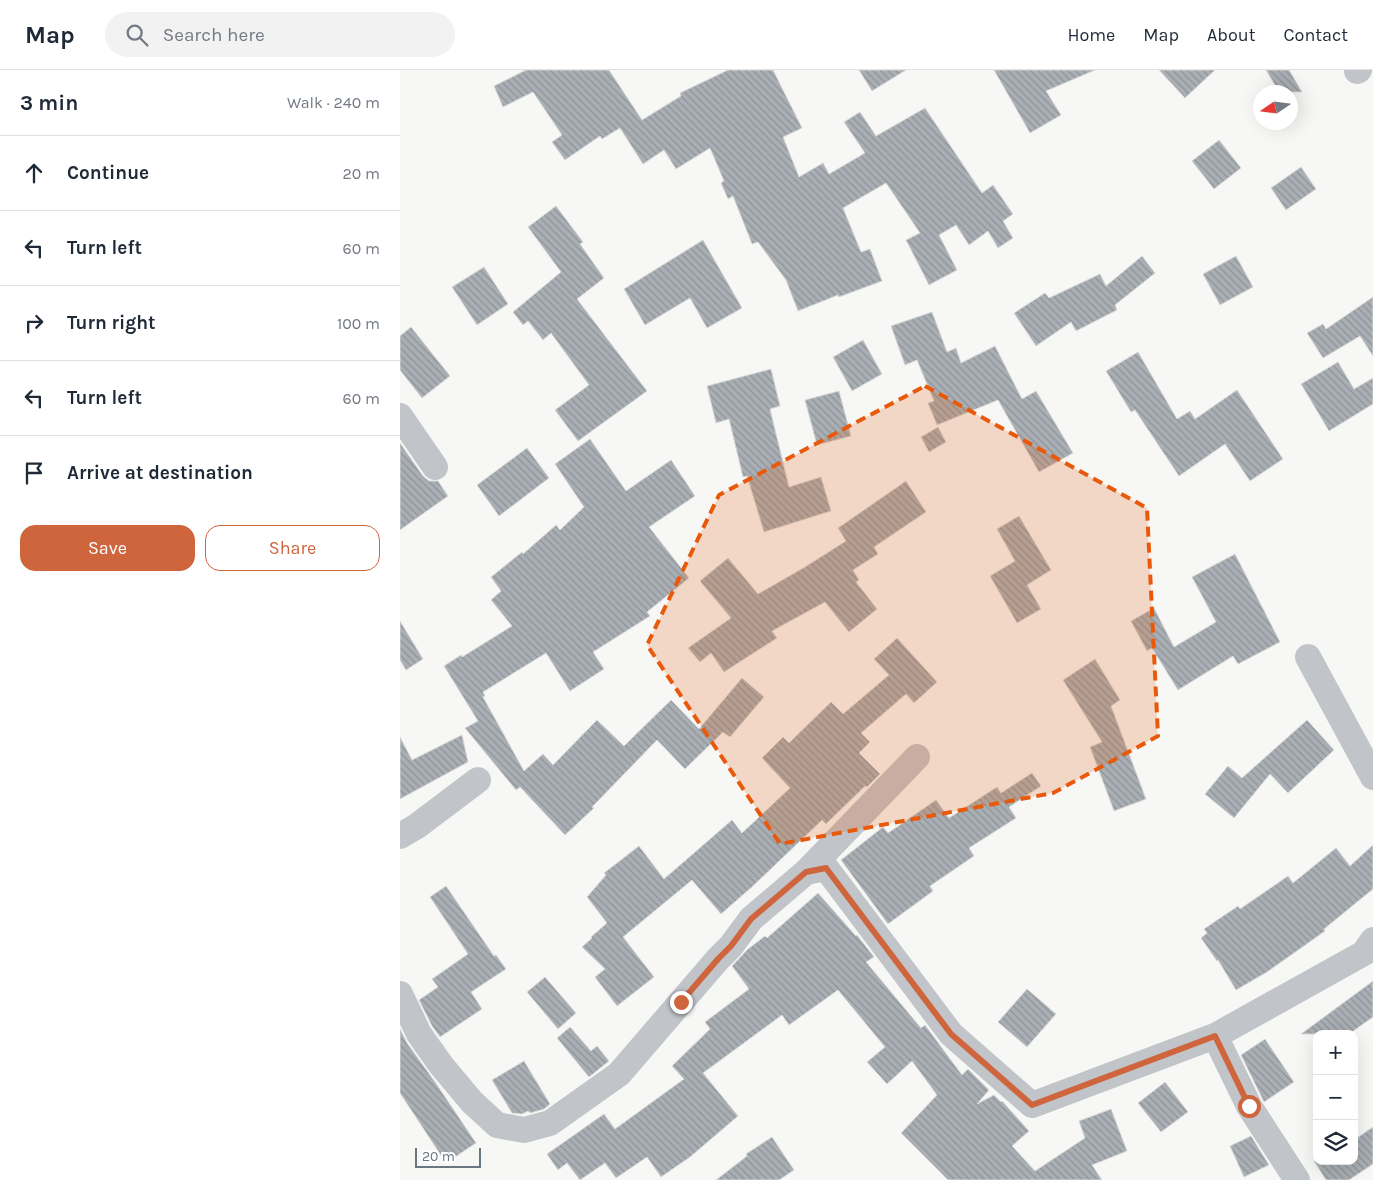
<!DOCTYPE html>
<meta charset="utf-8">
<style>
:root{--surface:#fff;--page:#f2f2f3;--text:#1f2937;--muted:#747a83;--line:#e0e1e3;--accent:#cf653d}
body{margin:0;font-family:Karla,sans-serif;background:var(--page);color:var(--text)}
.controls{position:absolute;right:15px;bottom:15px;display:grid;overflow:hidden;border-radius:10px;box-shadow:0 5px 20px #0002}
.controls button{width:45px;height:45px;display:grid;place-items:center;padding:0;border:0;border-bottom:1px solid var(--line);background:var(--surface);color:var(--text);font:25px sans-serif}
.compass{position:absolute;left:853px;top:15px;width:45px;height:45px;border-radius:50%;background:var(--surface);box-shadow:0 5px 20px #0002;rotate:257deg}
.scale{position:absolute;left:15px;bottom:12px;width:66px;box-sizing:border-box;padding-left:5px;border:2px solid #6a7682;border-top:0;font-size:14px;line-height:18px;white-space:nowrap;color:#6a7682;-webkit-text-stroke:4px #fff;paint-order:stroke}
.stop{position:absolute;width:15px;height:15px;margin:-11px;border:4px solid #cf653d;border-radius:50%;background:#fff}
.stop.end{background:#cf653d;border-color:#fff;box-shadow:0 1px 5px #0008}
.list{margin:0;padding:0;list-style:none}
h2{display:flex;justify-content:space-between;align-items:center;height:65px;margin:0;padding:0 20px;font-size:21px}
h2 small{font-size:16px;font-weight:400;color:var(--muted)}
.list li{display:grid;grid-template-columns:32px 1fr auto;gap:15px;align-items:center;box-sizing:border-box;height:75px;padding:0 20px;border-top:1px solid var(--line)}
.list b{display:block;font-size:19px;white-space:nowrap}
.list em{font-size:16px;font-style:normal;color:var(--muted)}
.actions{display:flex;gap:10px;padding:15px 20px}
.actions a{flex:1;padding:11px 0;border:1px solid var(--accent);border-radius:15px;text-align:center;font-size:18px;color:var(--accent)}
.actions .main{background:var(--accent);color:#fff}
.icon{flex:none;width:28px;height:28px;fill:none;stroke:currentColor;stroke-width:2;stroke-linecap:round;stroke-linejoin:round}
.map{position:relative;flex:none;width:973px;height:1110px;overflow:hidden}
header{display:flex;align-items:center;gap:30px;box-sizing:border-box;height:70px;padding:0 25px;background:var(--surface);border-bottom:1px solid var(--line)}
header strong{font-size:24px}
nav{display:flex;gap:28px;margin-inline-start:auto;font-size:18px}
.search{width:350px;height:45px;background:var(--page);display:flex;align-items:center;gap:12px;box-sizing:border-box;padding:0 18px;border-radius:28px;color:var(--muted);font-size:19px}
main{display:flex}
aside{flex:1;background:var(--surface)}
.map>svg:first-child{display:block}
.building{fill:url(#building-back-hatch);stroke:#d9d9d7}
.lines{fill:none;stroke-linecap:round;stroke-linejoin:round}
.minor{stroke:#c1c4c8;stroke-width:26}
.route{stroke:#cf653d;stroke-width:6}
.marked{fill:#e8590c;fill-opacity:0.2;stroke:#e8590c;stroke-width:4;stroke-dasharray:10 6;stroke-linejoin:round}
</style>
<header>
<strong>Map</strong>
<div class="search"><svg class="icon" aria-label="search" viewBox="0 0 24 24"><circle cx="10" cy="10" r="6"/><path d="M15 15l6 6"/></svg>Search here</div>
<nav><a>Home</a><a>Map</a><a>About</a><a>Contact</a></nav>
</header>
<main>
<aside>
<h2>3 min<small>Walk · 240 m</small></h2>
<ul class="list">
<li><svg class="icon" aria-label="ahead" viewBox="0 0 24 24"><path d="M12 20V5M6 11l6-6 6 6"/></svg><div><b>Continue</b></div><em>20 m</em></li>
<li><svg class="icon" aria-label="left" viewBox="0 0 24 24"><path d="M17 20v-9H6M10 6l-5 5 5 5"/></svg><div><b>Turn left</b></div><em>60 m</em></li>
<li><svg class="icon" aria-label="right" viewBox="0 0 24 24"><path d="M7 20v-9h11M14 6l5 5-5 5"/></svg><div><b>Turn right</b></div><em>100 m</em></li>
<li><svg class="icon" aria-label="left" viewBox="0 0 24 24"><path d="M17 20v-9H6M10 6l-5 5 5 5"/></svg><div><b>Turn left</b></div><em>60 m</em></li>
<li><svg class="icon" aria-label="arrive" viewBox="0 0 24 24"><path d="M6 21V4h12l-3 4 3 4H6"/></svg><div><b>Arrive at destination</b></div></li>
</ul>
<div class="actions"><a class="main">Save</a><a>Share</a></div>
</aside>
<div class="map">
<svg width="973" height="1110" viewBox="0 0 973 1110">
<defs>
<pattern id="building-back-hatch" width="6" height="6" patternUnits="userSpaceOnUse" patternTransform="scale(1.25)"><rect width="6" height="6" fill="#a9afb4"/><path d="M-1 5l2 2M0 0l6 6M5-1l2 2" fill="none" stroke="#8e9398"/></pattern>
</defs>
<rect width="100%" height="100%" fill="#f7f7f5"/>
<path class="building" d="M126,0H209L242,50L281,26L280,23L328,0H373L402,58L383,67L399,107L423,93L429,104L465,83L444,52L460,42L476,66L525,38L582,123L593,115L613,144L603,151L613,168L598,178L588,161L569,175L556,155L539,165L557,200L529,215L506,170L520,163L486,113L443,138L461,182L470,179L482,211L439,227L438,225L398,241L386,210L358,172L352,174L333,126L328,129L321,113L324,111L310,78L276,99L264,80L243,94L220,58L202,69L200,66L165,90L152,72L162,65L133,22L103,37L94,16Z
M459,0H506L472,21Z
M594,0H695L646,21L661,45L630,63Z
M759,0H815L785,28Z
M866,0H889L902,22H879Z
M819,70L841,98L814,119L792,91Z
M901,97L916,119L886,140L871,118Z
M156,136L183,172L180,174L204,208L177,229L247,321L178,371L155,340L189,315L151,263L143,270L128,251L123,255L113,242L161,202L128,157Z
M303,170L342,238L307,258L290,228L245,255L224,219Z
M742,186L755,203L715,235L717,240L676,261L671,252L636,276L614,243L645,223L649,228L700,204L706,216Z
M836,186L853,217L820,235L803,204Z
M84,197L108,234L77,255L52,217Z
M973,227V286L960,266L923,288L907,263L923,254L926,259Z
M532,242L547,282L556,278L561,293L595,276L622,329L636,321L673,383L639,402L598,330L537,355L528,333L534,331L517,290L505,295L491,256Z
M11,257L50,306L22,328L0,300V266Z
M463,270L482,304L452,321L433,287Z
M738,282L777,349L790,341L795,349L837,320L883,389L850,411L825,374L779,406L735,340L731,342L706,301Z
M938,292L954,319L973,308V334L929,361L901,314Z
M371,299L380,336L370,339L389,417L421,407L431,441L364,462L347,406L343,407L329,349L316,353L307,316Z
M439,321L451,366L417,375L405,330Z
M538,357L546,372L529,382L521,367Z
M190,369L226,421L271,390L295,426L249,457L289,508L247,542L250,546L193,582L204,599L170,621L146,583L83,622L85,626L83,627L124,701L143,684L153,695L197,650L224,676L271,630L299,659L342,608L364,627L330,667L323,662L285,699L257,670L192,737L194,738L165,765L120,717L116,720L65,658L78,651L44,596L61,585L62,587L112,556L91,530L101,521L91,507L122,482L123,484L156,455L160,460L184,437L155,394Z
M0,373L23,406L29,411H38L48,426L0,460Z
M127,378L149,408L99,446L77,415Z
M506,411L526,442L474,477L478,484L453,500L459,510L456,512L477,539L449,562L425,532L372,561L377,568L324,602L311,583L300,592L288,578L331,548L300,511L328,488L358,524L405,497L446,471L438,458Z
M619,446L651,500L627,515L641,539L617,553L590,506L615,491L597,459Z
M835,484L880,572L838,594L833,586L778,620L752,578L747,581L731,551L754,538L774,577L816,552L792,507Z
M0,551L23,589L6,600L0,590Z
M497,568L537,612L514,633L506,624L461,663L470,672L459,683L480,704L467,717L465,716L426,754L422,750L353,816L321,844L292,810L223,867L254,907L217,936L195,907L205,899L182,877L192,868L191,867L207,853L187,827L206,805L204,803L239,776L264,809L332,750L342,763L390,718L362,688L383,667L389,673L431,632L443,644L489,605L474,589Z
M695,589L720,630L711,636L746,729L714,741L690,677L702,672L663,610Z
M907,650L934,680L888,723L870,704L834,748L805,724L828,696L842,708Z
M62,665L68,692L0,729V667L12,690Z
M632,703L641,716L609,737L616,748L569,778L574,786L530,816L533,821L488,854L441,790L483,757L488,763L536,730L549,748L597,717L601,723Z
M973,775V819L924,859L925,861L867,902L836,920L818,890L817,891L801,868L807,863L804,859L838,836L840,839L888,806L893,813L936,778L950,796Z
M46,816L94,886L96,885L106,899L71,922L82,939L40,967L32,956L19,930L38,917L32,909L68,884L30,827Z
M418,823L456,866L457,865L474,887L466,892L521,958L525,955L562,1005L568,999L589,1020L577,1034L594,1025L601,1032L602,1031L629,1061L612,1076L635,1101L685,1068L679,1051L711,1039L727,1081L692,1095L702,1110H548L501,1063L537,1025L512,991L487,1014L467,992L485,977L438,920L389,955L382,945L303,1003L338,1046L290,1087L261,1107L247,1087L216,1108L205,1093L180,1110L167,1093L158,1100L147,1084L204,1044L215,1059L284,1009L272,996L310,959L305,952L349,919L332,896L348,879L365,866L367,868Z
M145,907L176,943L158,959L127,922Z
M973,911V947L949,964H901Z
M627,919L656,944L627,977L598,952Z
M170,957L191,981L197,976L209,991L189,1007L157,968Z
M0,959L7,973L35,1012L76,1073L46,1093L0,1023Z
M865,969L894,1012L864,1032L841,985Z
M124,991L150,1034L144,1039L130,1043L128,1041L122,1044L112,1043L92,1010Z
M765,1012L788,1042L761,1062L738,1033Z
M973,1057V1094L949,1110H926L914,1091H954V1070Z
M851,1066L869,1095L844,1107L830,1076Z
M372,1067L394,1100L379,1110H316L347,1086L346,1084Z"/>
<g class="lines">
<path class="minor" d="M957,1L959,0
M0,346L35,397
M908,587L973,707
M0,766L17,756L78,710
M406,802L517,687
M0,924L19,964L41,995L72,1032L97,1055L124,1060L150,1053L219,1004L318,889L331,876L351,849L406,802L426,798L551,964L632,1035L815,966
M897,1110L849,1036L815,966L964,883L973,870"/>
</g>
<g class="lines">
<path class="route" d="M281,932L318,889L331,876L351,849L406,802L426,798L551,964L632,1035L815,966L849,1036"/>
</g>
<path class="marked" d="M525,316L747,438L758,666L653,723L380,774L247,575L319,425Z"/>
</svg>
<div class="controls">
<button>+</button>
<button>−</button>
<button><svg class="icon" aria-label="layers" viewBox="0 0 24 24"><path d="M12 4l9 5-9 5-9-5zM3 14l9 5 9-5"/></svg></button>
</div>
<svg class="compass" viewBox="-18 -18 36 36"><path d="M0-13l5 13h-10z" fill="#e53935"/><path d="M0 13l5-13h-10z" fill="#747a83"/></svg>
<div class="scale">20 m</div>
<div class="stop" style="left:849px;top:1036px"></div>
<div class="stop end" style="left:281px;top:932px"></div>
</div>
</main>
